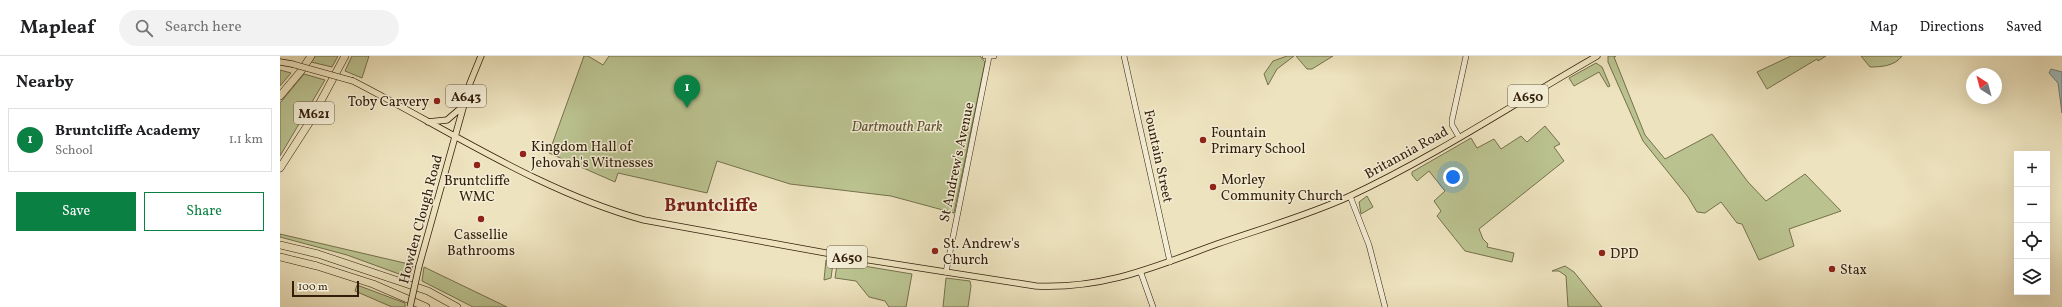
<!DOCTYPE html>
<meta charset="utf-8">
<style>
:root{--surface:#fff;--page:#f2f2f2;--text:#202124;--muted:#757577;--line:#e0e0e0;--accent:#0b8043}
body{margin:0;font-family:Vollkorn,serif;background:var(--page);color:var(--text)}
.controls{position:absolute;right:12px;bottom:12px;display:grid;overflow:hidden;border-radius:0px;box-shadow:0 4px 16px #0002}
.controls button{width:36px;height:36px;display:grid;place-items:center;padding:0;border:0;border-bottom:1px solid var(--line);background:var(--surface);color:var(--text);font:20px sans-serif}
.compass{position:absolute;left:1686px;top:12px;width:36px;height:36px;border-radius:50%;background:var(--surface);box-shadow:0 4px 16px #0002;rotate:324deg}
.scale{position:absolute;left:12px;bottom:10px;width:67px;box-sizing:border-box;padding-left:4px;border:2px solid #331e0a;border-top:0;font-size:11px;line-height:14px;white-space:nowrap;color:#331e0a;-webkit-text-stroke:3px #f3edd5;paint-order:stroke}
.you{position:absolute;left:1173px;top:121px;width:14px;height:14px;margin:-10px;border:3px solid #fff;border-radius:50%;background:#1a73e8;box-shadow:0 0 0 6px #1a73e833}
.badge{display:grid;place-items:center;width:26px;height:26px;border-radius:50%;background:var(--accent);color:#fff;font-size:13px;font-weight:700}
.pin{position:absolute;translate:-50% -33px;filter:drop-shadow(0 1px 2px #0008)}
.pin::after{content:'';position:absolute;top:21px;width:14px;height:12px;background:inherit;clip-path:polygon(0 0,100% 0,50% 100%)}
.list{margin:0;padding:0;list-style:none}
h2{display:flex;justify-content:space-between;align-items:center;height:52px;margin:0;padding:0 16px;font-size:17px}
h2 small{font-size:13px;font-weight:400;color:var(--muted)}
.list li{display:grid;grid-template-columns:26px 1fr auto;gap:12px;align-items:center;box-sizing:border-box;height:64px;margin:0 8px 8px;padding:0 8px;border:1px solid var(--line);border-radius:0px}
.list b{display:block;font-size:15px;white-space:nowrap}
.list p{margin:0;font-size:13px;white-space:nowrap;color:var(--muted)}
.list em{font-size:13px;font-style:normal;color:var(--muted)}
.actions{display:flex;gap:8px;padding:12px 16px}
.actions a{flex:1;padding:9px 0;border:1px solid var(--accent);border-radius:0px;text-align:center;font-size:14px;color:var(--accent)}
.actions .main{background:var(--accent);color:#fff}
.icon{flex:none;width:22px;height:22px;fill:none;stroke:currentColor;stroke-width:2;stroke-linecap:round;stroke-linejoin:round}
.map{position:relative;flex:none;width:1782px;height:251px;overflow:hidden}
header{display:flex;align-items:center;gap:24px;box-sizing:border-box;height:56px;padding:0 20px;background:var(--surface);border-bottom:1px solid var(--line)}
header strong{font-size:19px}
nav{display:flex;gap:22px;margin-inline-start:auto;font-size:14px}
.search{width:280px;height:36px;background:var(--page);display:flex;align-items:center;gap:10px;box-sizing:border-box;padding:0 14px;border-radius:22px;color:var(--muted);font-size:15px}
main{display:flex}
aside{flex:1;background:var(--surface)}
.map>svg:first-child{display:block}
.green{fill:#bac390;stroke:#76704d}
.water{fill:#9ebbbc;stroke:#737c75}
.lines{fill:none;stroke-linecap:round;stroke-linejoin:round}
.secondary-casing{stroke:#331e0a;stroke-width:6}
.primary-casing{stroke:#331e0a;stroke-width:7}
.highway-casing{stroke:#331e0a;stroke-width:8}
.secondary{stroke:#f3edd5;stroke-width:5}
.primary{stroke:#ede3be;stroke-width:5.5}
.highway{stroke:#ede3be;stroke-width:7}
.primary-bridge-casing{stroke:#331e0a;stroke-width:7;stroke-linecap:butt}
.primary-bridge{stroke:#ede3be;stroke-width:5.5}
.poi-dot{fill:#8f2418;stroke:#f3edd5;stroke-width:1.5}
.labels{text-anchor:middle;stroke-width:3;stroke-linejoin:round;paint-order:stroke}
.shield{fill:#f3edd5;stroke:#6d5c47;stroke-width:1}
.shield-label{font-size:13px;font-weight:bold;fill:#331e0a}
.poi-label{font-size:14px;fill:#331e0a;stroke:#f3edd5;text-anchor:start}
.park-label{font-size:14px;font-style:italic;fill:#5c5032;stroke:#f3edd5}
.street-label{font-size:14px;fill:#331e0a;stroke:#f3edd5}
.district-label{font-size:18px;font-weight:bold;fill:#7a1f14;stroke:#f3edd5}
</style>
<header>
<strong>Mapleaf</strong>
<div class="search"><svg class="icon" aria-label="search" viewBox="0 0 24 24"><circle cx="10" cy="10" r="6"/><path d="M15 15l6 6"/></svg>Search here</div>
<nav><a>Map</a><a>Directions</a><a>Saved</a></nav>
</header>
<main>
<aside>
<h2>Nearby<small></small></h2>
<ul class="list">
<li><span class="badge">1</span><div><b>Bruntcliffe Academy</b><p>School</p></div><em>1.1 km</em></li>
</ul>
<div class="actions"><a class="main">Save</a><a>Share</a></div>
</aside>
<div class="map">
<svg width="1782" height="251" viewBox="0 0 1782 251">
<rect width="100%" height="100%" fill="#ede3be"/>
<filter id="stains"><feTurbulence type="fractalNoise" baseFrequency=".005" numOctaves="4"/><feColorMatrix values="0 0 0 0 .2 0 0 0 0 .09 0 0 0 0 .02 0 0 0 .5 -.17"/></filter>
<radialGradient id="worn" r=".72"><stop offset=".6" stop-color="#630" stop-opacity="0"/><stop offset="1" stop-color="#630" stop-opacity=".3"/></radialGradient>
<path class="green" d="M35,0H58L52,11L31,6Z
M72,0H89L82,22L65,15Z
M304,0H308L323,9L329,0H700L705,6L674,157L611,140L510,128L437,105L427,137L338,117L335,126L269,97Z
M1007,0H1014L997,13L988,29L984,18L993,5Z
M1016,0H1053L1032,13H1027Z
M1336,0L1334,1L1365,79L1385,103L1432,78L1468,126L1486,145L1525,118L1561,155L1509,173L1514,190L1479,204L1462,168L1457,167L1441,146L1425,157L1417,156L1408,141L1363,85L1328,6V0Z
M1511,0H1546L1538,5L1537,3L1487,33L1477,16Z
M1581,0H1622C1615,10 1601,11 1590,11Z
M1316,7L1322,11L1330,30L1328,31L1319,16L1294,30L1289,22Z
M0,14L11,17L0,30Z
M24,18L45,24L0,100V47Z
M1265,70L1280,88L1274,91L1284,105L1199,173L1203,183L1208,188L1207,191L1234,197L1232,206L1185,195L1157,160L1161,155L1154,145L1165,135L1149,115L1137,125L1132,119V116L1191,82L1197,92L1214,83L1221,93L1241,80L1247,86Z
M1087,140L1093,151L1081,158L1079,146Z
M0,178L133,209L130,222L67,199L0,181Z
M546,204L553,207L551,222L544,224Z
M560,206L632,218L626,251H609L605,245L589,241L576,225L555,222L557,208Z
M1285,210L1294,216L1322,251H1288L1286,220L1279,215H1272Z
M144,211L227,251H193L142,225Z
M666,222L690,225L691,230L688,251H663Z
M77,229L125,247V251H112L75,235Z"/>
<path class="water" d="M1771,13L1782,16V57L1778,27L1769,17Z"/>
<g class="lines">
<g class="secondary-casing">
<path id="secondary" d="M705,0H714
M844,0L890,206
M1179,81L1172,69V64L1186,0
M1070,140L1089,189L1105,251
M666,216L709,1
M861,217L873,251"/>
</g>
<g class="primary-casing">
<path id="primary" d="M0,6L12,8
M73,25C167,73 261,136 364,164L557,199L756,230C825,233 874,211 937,188C980,173 1026,160 1068,141C1154,101 1235,47 1317,0
M148,66L167,64L181,52
M139,210L190,27L201,0"/>
</g>
<g class="highway-casing">
<path id="highway" d="M0,40L21,15L31,0
M0,112L29,67L65,0
M0,189L38,198L148,235L177,251
M0,201L37,210L93,228L146,251"/>
</g>
<use href="#secondary" class="secondary"/>
<use href="#primary" class="primary"/>
<use href="#highway" class="highway"/>
<g class="primary-bridge-casing">
<path id="primary-bridge" d="M12,8L73,25
M130,251L139,210"/>
</g>
<use href="#primary-bridge" class="primary-bridge"/>
</g>
<g class="poi-dot">
<circle cx="157" cy="45" r="4"/>
<circle cx="923" cy="84" r="4"/>
<circle cx="243" cy="98" r="4"/>
<circle cx="197" cy="109" r="4"/>
<circle cx="933" cy="131" r="4"/>
<circle cx="201" cy="163" r="4"/>
<circle cx="655" cy="195" r="4"/>
<circle cx="1322" cy="197" r="4"/>
<circle cx="1552" cy="213" r="4"/>
</g>
<g class="labels">
<g class="shield">
<rect x="166" y="29" width="40" height="22" rx="3"/>
<rect x="1228" y="29" width="40" height="22" rx="3"/>
<rect x="14" y="46" width="40" height="22" rx="3"/>
<rect x="547" y="190" width="40" height="22" rx="3"/>
</g>
<g class="shield-label">
<text x="186" y="45">A643</text>
<text x="1248" y="45">A650</text>
<text x="34" y="62">M621</text>
<text x="567" y="206">A650</text>
</g>
<g class="poi-label">
<text x="149" y="50" text-anchor="end">Toby Carvery</text>
<text x="931" y="81">Fountain<tspan x="931" dy="16">Primary School</tspan></text>
<text x="251" y="95">Kingdom Hall of<tspan x="251" dy="16">Jehovah's Witnesses</tspan></text>
<text x="941" y="128">Morley<tspan x="941" dy="16">Community Church</tspan></text>
<text x="197" y="129" text-anchor="middle">Bruntcliffe<tspan x="197" dy="16">WMC</tspan></text>
<text x="201" y="183" text-anchor="middle">Cassellie<tspan x="201" dy="16">Bathrooms</tspan></text>
<text x="663" y="192">St. Andrew's<tspan x="663" dy="16">Church</tspan></text>
<text x="1330" y="202">DPD</text>
<text x="1560" y="218">Stax</text>
</g>
<g class="park-label">
<text x="617" y="75">Dartmouth Park</text>
</g>
<g class="street-label">
<text transform="translate(1126 96) rotate(-29)" y="5">Britannia Road</text>
<text transform="translate(879 100) rotate(78)" y="5">Fountain Street</text>
<text transform="translate(676 106) rotate(-78)" y="5">St Andrew's Avenue</text>
<text transform="translate(140 163) rotate(-75)" y="5">Howden Clough Road</text>
</g>
<g class="district-label">
<text x="431" y="155">Bruntcliffe</text>
</g>
</g>
<rect width="100%" height="100%" filter="url(#stains)"/>
<rect width="100%" height="100%" fill="url(#worn)"/>
</svg>
<div class="controls">
<button>+</button>
<button>−</button>
<button><svg class="icon" aria-label="locate" viewBox="0 0 24 24"><circle cx="12" cy="12" r="6"/><path d="M12 2v4M12 18v4M2 12h4M18 12h4"/></svg></button>
<button><svg class="icon" aria-label="layers" viewBox="0 0 24 24"><path d="M12 4l9 5-9 5-9-5zM3 14l9 5 9-5"/></svg></button>
</div>
<svg class="compass" viewBox="-18 -18 36 36"><path d="M0-13l5 13h-10z" fill="#e53935"/><path d="M0 13l5-13h-10z" fill="#757577"/></svg>
<div class="scale">100 m</div>
<div class="you"></div>
<div class="pin badge" style="left:407px;top:52px">1</div>
</div>
</main>
